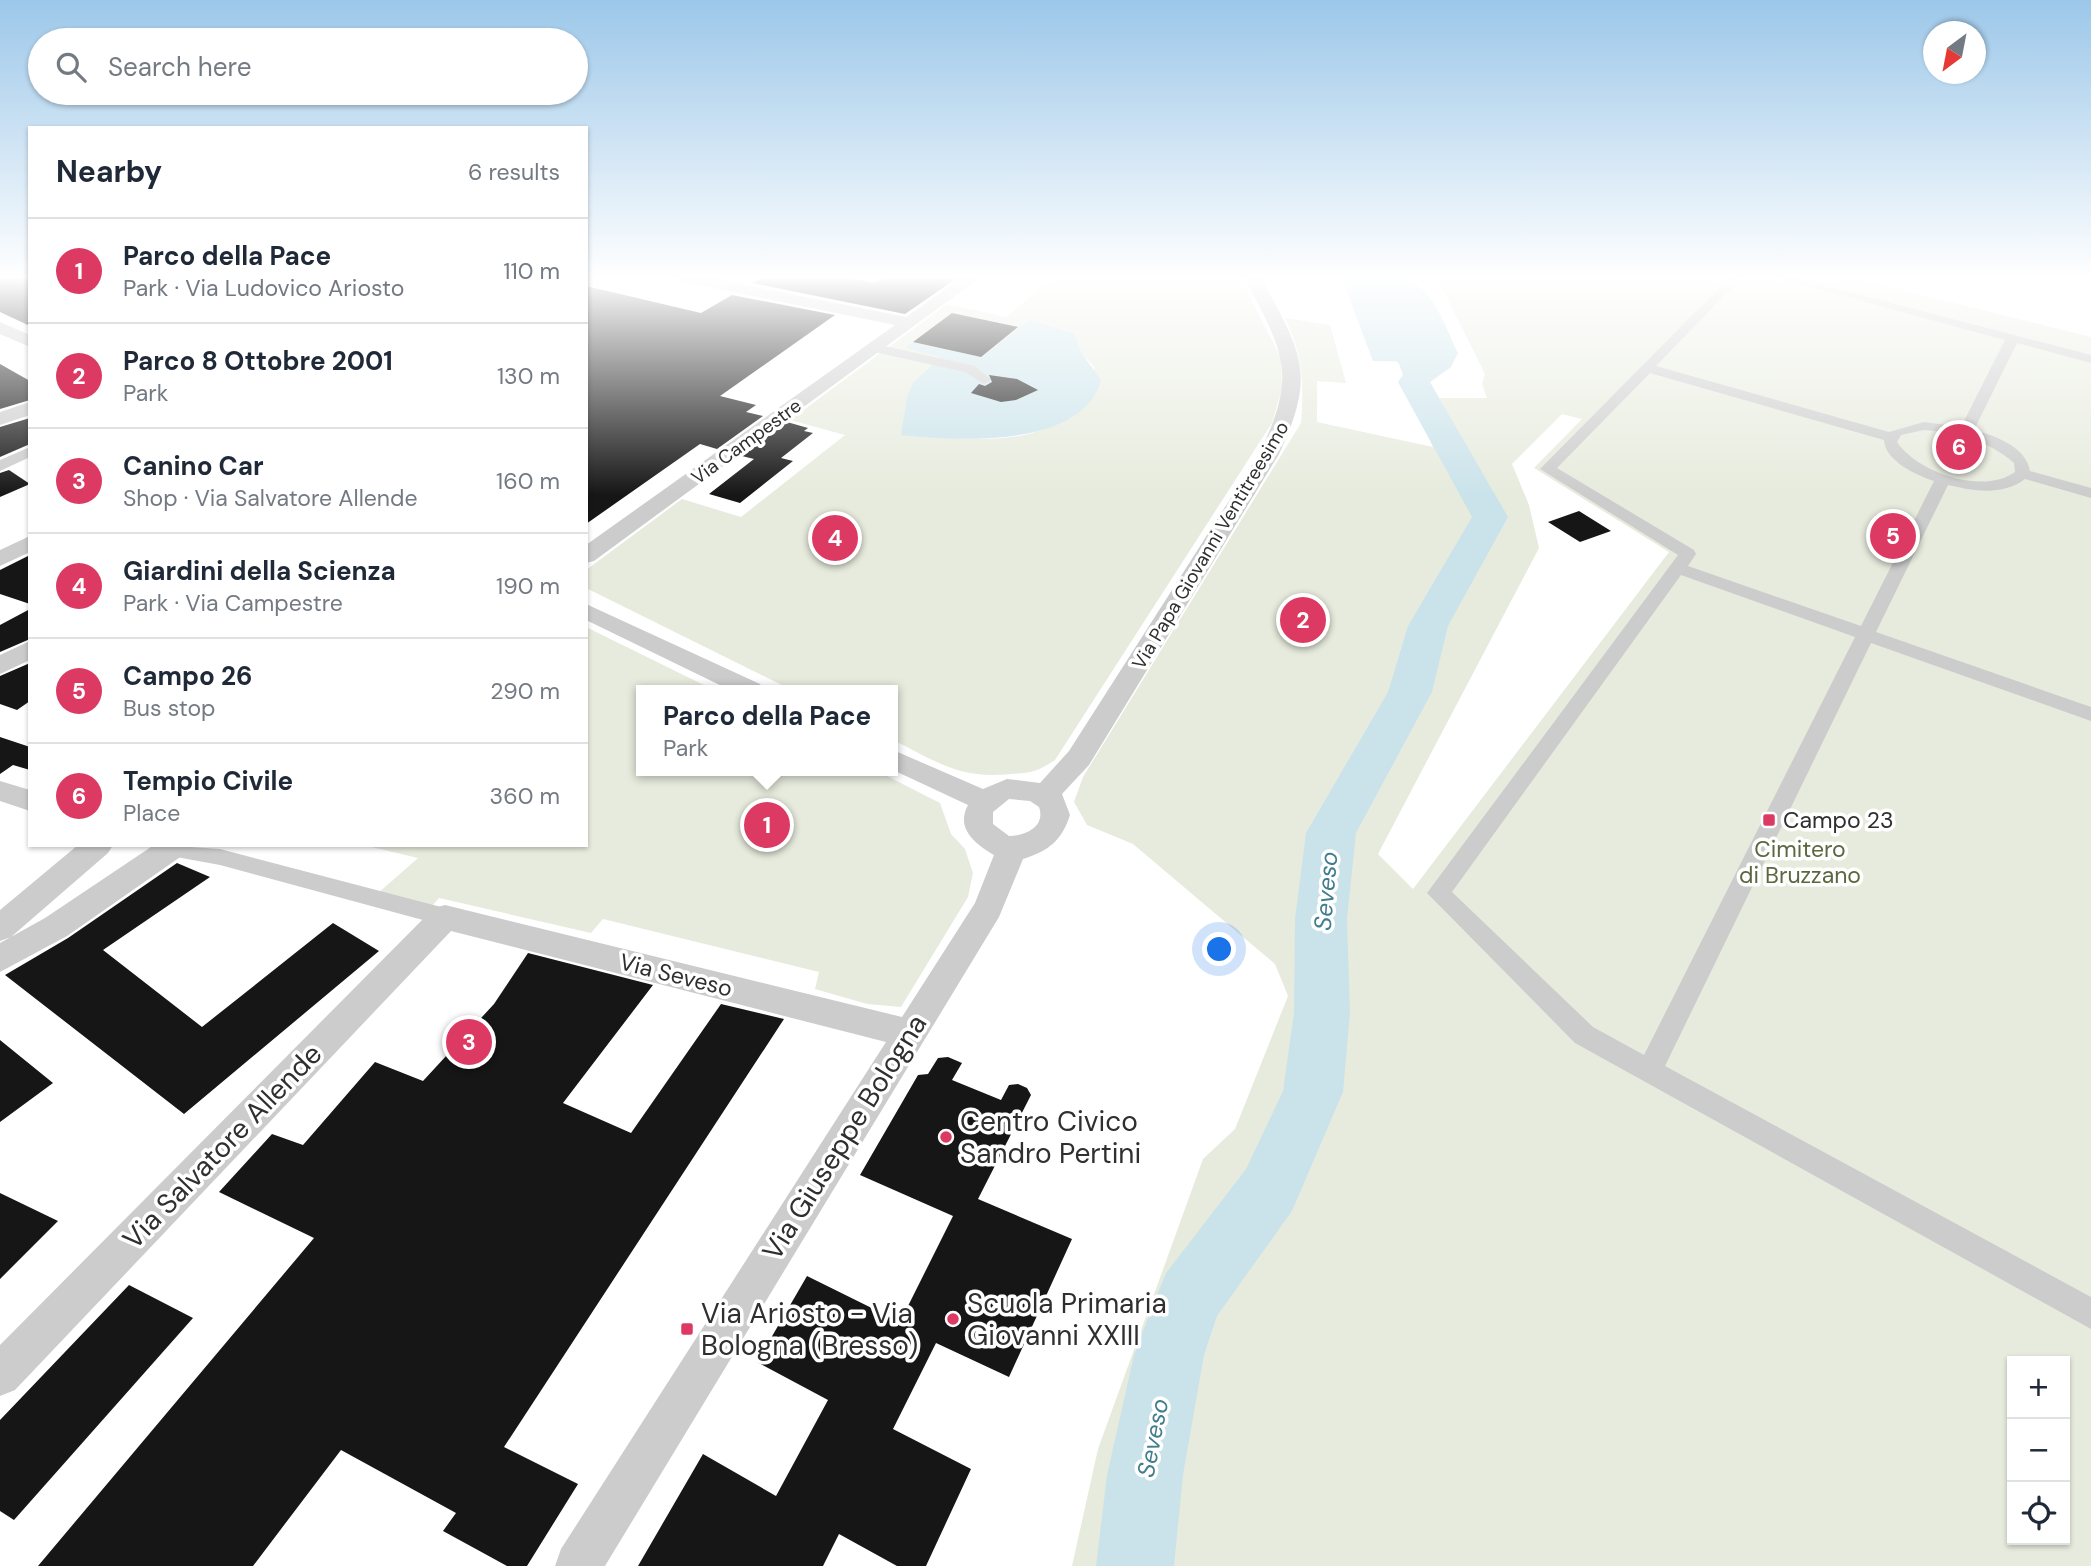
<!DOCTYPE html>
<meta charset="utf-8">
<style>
:root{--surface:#fff;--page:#f2f2f3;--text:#1f2937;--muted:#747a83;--line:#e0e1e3;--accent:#dc3a63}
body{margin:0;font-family:"DM Sans",sans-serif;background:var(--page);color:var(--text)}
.controls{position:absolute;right:21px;bottom:21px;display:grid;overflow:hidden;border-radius:0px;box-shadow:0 2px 5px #0004}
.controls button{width:63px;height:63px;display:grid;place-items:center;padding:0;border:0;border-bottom:2px solid var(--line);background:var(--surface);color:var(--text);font:35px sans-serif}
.compass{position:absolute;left:1923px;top:21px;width:63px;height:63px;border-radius:50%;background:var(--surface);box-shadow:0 2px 5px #0004;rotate:212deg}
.you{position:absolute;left:1220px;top:950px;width:24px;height:24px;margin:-18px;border:5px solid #fff;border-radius:50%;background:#1a73e8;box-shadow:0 0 0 10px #1a73e833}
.badge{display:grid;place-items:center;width:46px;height:46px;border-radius:50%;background:var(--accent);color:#fff;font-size:23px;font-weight:700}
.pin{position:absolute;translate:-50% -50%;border:4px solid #fff;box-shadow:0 2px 7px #0006}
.popup{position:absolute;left:636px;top:685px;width:262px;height:91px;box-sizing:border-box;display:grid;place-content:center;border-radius:0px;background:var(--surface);filter:drop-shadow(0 2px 5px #0005);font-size:23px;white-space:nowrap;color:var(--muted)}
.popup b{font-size:26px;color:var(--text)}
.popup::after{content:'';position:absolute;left:50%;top:100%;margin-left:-14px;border:14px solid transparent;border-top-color:var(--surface)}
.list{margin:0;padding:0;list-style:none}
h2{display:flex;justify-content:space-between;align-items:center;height:91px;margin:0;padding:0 28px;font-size:30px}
h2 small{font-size:23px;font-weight:400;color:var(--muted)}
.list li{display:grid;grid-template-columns:46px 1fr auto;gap:21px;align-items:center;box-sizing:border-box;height:105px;padding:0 28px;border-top:2px solid var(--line)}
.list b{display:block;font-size:26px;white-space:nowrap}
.list p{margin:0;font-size:23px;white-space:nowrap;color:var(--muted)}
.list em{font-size:23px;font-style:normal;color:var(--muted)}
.icon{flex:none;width:38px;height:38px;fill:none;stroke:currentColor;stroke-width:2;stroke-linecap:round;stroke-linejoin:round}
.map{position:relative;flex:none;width:2091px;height:1566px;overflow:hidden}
.search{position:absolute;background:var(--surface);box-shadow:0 2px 5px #0004;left:28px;top:28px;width:560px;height:77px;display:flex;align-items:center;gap:18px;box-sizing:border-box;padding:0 24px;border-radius:38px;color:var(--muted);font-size:26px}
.panel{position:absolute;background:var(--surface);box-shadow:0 2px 5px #0004;left:28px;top:126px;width:560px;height:721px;border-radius:0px}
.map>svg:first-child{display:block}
.green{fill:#e7ebdd;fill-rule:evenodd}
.water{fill:#cae3ea}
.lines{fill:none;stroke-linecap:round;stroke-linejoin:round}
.canal{fill:#cae3ea;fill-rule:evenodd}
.river{fill:#cae3ea;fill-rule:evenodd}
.building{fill:#161616}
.pedestrian{fill:#ccc;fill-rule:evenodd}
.minor{fill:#ccc;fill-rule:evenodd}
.poi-dot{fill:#dc3a63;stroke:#fff;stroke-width:2.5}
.labels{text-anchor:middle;stroke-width:7;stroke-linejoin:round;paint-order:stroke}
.far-street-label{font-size:19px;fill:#2f2f2f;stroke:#fff}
.poi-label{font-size:23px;fill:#2f2f2f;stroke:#fff;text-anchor:start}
.park-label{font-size:23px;fill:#59683e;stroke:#fff}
.street-label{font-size:23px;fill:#2f2f2f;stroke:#fff}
.water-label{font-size:24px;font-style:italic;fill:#417d8d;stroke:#fff}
.near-poi-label{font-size:28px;fill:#2f2f2f;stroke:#fff;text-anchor:start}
.near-street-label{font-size:28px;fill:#2f2f2f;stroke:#fff}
</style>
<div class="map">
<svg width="2091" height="1566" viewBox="0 0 2091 1566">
<rect width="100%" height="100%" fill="#fff"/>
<path class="green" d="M1056,276H1239L1281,358L1282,389L1272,423L1055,760C1037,772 1031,773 1010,774C958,779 938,762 893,740V690H792L586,588V570L682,499L741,517L845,435L790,420L947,304L1006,317ZM1030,320L1074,333L1083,355L1095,368C1087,380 1069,416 1058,422C1016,448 948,437 901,434L927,369L941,356L913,342L981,357Z
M1436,276H1845L2091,337V1566H1072L1098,1449L1203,1159L1235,1129L1288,996L1275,964L1133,844L1087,825L1074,802L1083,777L1301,423C1304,383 1303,354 1285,318L1330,325L1346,383L1317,381V422L1433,447L1411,398H1487L1482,384L1485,374ZM1562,414L1582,419L1534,468L1669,552L1413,889L1378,854L1539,548L1529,505L1512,464ZM2012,1361H2065V1540H2012Z
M586,627L714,690H641V771H877L940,803L951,834L965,849L973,873L968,897L901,1007L867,1004L815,989L819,972L603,919L591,933L439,898L431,907L377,894L418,858L363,845H586Z"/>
<path class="water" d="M1341,276H1363L1405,294L1432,353L1426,362L1373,361Z
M1030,320L1074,333L1083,355L1101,380C1083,449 956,441 901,435L907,397L913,383L940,357L905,348L913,342L981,357Z"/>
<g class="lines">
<path class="canal" d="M1343,276H1359L1417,364L1423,382L1421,386H1407L1399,364Z"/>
<path class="river" d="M1364,276C1428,271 1434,301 1458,353L1451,367L1430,382L1508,517L1448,626L1432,692L1356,833L1347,919L1350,1013L1343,1092L1292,1211L1217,1316L1204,1355L1183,1475L1174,1566H1096L1107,1475L1134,1355L1156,1297L1166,1273L1246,1169L1283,1091L1294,1013L1295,919L1306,833L1388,692L1408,626L1472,517L1398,382L1408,367L1428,353C1420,333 1415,308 1396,295C1386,288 1371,286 1364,276Z"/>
</g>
<path class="building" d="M0,276H30V326L0,312Z
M765,276H840L874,283L885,276H960L905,314L752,283Z
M586,286L701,313L732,295L835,315L720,396L756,405L746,412L763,416L717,449L700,444L586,524Z
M952,313L1018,327L981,357L913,342Z
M0,364L30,381V400L0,409Z
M989,375L1017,379L1038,390L1016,400L1001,402L971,393L979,384L985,386L992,382Z
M30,418V444L0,457V427Z
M787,422L808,428L804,431L813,433L781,458L793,461L740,503L709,494L754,459L742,456Z
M9,470L30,484L0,497V473Z
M1579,511L1611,531L1580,542L1548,522Z
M30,555V604L0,594V570Z
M30,609V639L0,652V625Z
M30,663V701L17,710L0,704V676Z
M0,737L30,747V770L13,765L0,774Z
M177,863L210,877L103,950L202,1027L333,923L379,951L184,1114L5,975L68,938Z
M528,953L653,985L563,1103L631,1133L721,1004L784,1019L504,1447L578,1484L527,1566H507L443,1531L456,1513L341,1450L253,1566H38L314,1238L219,1192L272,1134L303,1145L375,1062L423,1081L494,1004Z
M0,1040L53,1083L0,1122Z
M948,1057L962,1063L952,1080L1001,1100L1009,1085L1018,1084L1027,1088L1031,1095L978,1199L1072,1239L1009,1377L936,1343L893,1429L971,1469L926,1566H897L839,1534L823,1566H638L703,1454L776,1496L828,1400L757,1362L807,1276L900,1322L953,1216L860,1175L918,1075L928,1074L938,1058Z
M0,1193L58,1221L0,1279Z
M129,1285L193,1318L14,1520L0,1511V1420Z"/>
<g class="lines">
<path class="pedestrian" d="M1731,276H1743L1656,366L1889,432L1924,422L1961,427L2005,340L1770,276H1788L2091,355V363L2017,343L1974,430C1996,436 2026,447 2030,471L2091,488V498L2025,479C2003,496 1973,491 1948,485L1876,632L2091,707V721L1871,643L1665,1066L2091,1297V1329L1575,1043L1427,893L1678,555L1540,469ZM1650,373L1884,440C1885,461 1916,475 1934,481L1861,626L1688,566L1696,554L1694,550L1557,468ZM1924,430C1957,433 1988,440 2014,463L2015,472C1983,495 1918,473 1897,442L1901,435ZM1681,575L1855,637L1644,1055L1593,1027L1452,892Z
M875,344L975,366L991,380L984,384L965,372L870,351V345Z
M30,447V457L0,471V460Z
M161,845L220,849L445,908L453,910L457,917L453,924L445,926L220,865L171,856L163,854Z"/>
<path class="minor" d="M671,276H701L906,317L964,276H982L594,561L586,563V545L895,325L679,281Z
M1244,276H1260C1300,351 1318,371 1279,454L1089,765L1062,794L1070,815C1062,840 1049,851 1023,859L999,917L605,1566H555L561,1549L886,1042L451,931L15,1390L0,1396V1345L434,908L445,905L902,1017L975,903L994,855C976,844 955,829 968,805L893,770V750L983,789L1007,779L1040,783L1069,751L1259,454C1299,372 1283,353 1244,276ZM1009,799L1030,801L1039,807C1046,827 1025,836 1009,836L993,824V812Z
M0,322L30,335V347L0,334Z
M30,402V415L0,425V412Z
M30,536V552L0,566V550Z
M586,604L760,684L764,690H730L586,620Z
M30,641V660L0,674V655Z
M0,781L30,790V811L0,801Z
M78,845H113L108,853L11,937L0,941V910Z
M154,845H191L186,853L67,936L0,972V943L45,918Z"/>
</g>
<linearGradient id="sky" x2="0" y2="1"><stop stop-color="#9cc7e9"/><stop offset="0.56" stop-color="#fff"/><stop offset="1" stop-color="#fff" stop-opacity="0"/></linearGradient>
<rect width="2091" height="495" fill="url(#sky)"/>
<g class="poi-dot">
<rect x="1762" y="813" width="14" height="14" rx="3.5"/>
<circle cx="946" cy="1137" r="7"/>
<circle cx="953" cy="1319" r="7"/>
<rect x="680" y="1322" width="14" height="14" rx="3.5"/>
</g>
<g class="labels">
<g class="far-street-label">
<text transform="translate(746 441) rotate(-36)" y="7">Via Campestre</text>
<text transform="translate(1210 545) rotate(-59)" y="7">Via Papa Giovanni Ventitreesimo</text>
</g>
<g class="poi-label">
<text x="1783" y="828">Campo 23</text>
</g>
<g class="park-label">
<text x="1800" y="857">Cimitero<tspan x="1800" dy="26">di Bruzzano</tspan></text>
</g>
<g class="street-label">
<text transform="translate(676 975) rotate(14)" y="8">Via Seveso</text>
</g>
<g class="water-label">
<text transform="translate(1326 891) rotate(-85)" y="8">Seveso</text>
<text transform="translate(1153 1438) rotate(-79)" y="8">Seveso</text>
</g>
<g class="near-poi-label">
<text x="960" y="1131">Centro Civico<tspan x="960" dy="32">Sandro Pertini</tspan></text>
<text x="967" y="1313">Scuola Primaria<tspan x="967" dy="32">Giovanni XXIII</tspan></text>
<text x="701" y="1323">Via Ariosto - Via<tspan x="701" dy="32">Bologna (Bresso)</tspan></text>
</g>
<g class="near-street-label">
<text transform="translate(844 1137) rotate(-58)" y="10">Via Giuseppe Bologna</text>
<text transform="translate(222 1146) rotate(-46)" y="10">Via Salvatore Allende</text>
</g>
</g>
</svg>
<div class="controls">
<button>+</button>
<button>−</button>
<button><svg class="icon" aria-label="locate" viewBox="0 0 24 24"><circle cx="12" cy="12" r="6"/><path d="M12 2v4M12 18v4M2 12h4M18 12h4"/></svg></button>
</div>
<svg class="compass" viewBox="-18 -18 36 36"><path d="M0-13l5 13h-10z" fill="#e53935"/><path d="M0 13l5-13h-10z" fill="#747a83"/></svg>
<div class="you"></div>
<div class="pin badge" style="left:767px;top:825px">1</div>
<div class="popup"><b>Parco della Pace</b>Park</div>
<div class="pin badge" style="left:1303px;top:620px">2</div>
<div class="pin badge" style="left:469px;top:1042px">3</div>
<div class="pin badge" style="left:835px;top:538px">4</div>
<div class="pin badge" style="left:1893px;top:536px">5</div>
<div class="pin badge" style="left:1959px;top:447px">6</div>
<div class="search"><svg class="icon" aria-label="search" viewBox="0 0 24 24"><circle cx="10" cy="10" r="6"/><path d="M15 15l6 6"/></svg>Search here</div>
<section class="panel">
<h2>Nearby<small>6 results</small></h2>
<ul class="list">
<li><span class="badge">1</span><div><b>Parco della Pace</b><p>Park · Via Ludovico Ariosto</p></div><em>110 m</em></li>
<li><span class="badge">2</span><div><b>Parco 8 Ottobre 2001</b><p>Park</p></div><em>130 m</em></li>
<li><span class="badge">3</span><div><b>Canino Car</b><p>Shop · Via Salvatore Allende</p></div><em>160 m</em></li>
<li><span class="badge">4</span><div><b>Giardini della Scienza</b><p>Park · Via Campestre</p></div><em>190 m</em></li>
<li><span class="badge">5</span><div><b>Campo 26</b><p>Bus stop</p></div><em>290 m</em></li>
<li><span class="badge">6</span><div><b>Tempio Civile</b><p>Place</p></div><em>360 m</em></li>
</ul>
</section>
</div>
